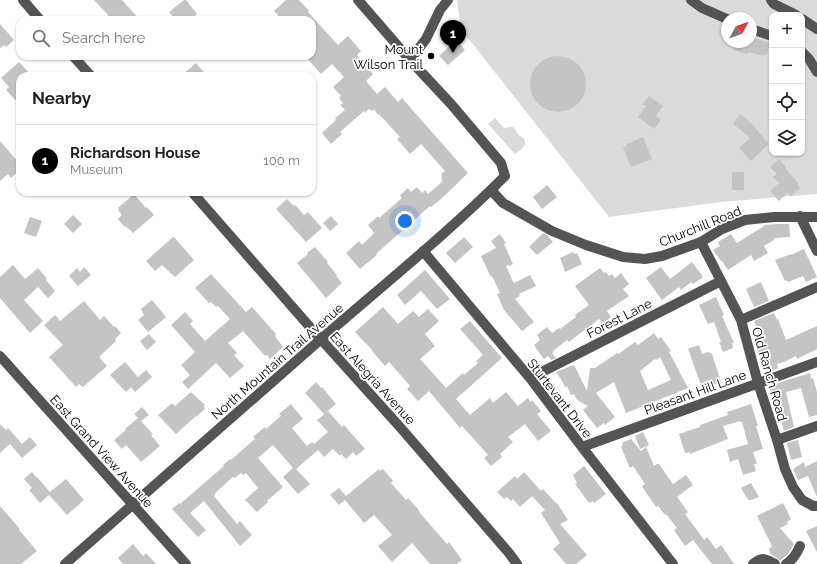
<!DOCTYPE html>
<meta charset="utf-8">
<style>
:root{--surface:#fff;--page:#f6f6f6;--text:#222;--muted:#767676;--line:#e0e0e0;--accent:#000}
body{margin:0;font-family:Raleway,sans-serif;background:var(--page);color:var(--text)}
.controls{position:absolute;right:12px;top:12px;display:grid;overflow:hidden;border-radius:8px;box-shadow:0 1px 3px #0004}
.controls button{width:36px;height:36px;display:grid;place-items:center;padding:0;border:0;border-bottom:1px solid var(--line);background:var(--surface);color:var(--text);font:20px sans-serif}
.compass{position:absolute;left:721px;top:12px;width:36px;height:36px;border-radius:50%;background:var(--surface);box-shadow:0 1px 3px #0004;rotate:49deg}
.you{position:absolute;left:405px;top:221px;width:14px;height:14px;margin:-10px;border:3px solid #fff;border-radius:50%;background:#1a73e8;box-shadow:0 0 0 6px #1a73e833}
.badge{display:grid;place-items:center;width:26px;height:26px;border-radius:50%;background:var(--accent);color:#fff;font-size:13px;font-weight:700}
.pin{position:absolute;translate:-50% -33px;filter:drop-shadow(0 1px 2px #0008)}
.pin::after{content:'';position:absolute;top:21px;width:14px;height:12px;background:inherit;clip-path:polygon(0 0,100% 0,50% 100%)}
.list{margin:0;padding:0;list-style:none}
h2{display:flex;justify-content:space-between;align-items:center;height:52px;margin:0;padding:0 16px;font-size:17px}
h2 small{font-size:13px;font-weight:400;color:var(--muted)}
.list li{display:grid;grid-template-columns:26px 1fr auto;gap:12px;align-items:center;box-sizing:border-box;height:72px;padding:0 16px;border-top:1px solid var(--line)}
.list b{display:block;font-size:15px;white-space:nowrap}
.list p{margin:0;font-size:13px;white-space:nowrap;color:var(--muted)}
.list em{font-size:13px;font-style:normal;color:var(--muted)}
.icon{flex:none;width:22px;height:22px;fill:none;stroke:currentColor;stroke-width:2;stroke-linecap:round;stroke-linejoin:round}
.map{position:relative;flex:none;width:817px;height:564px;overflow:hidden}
.search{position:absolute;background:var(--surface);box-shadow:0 1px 3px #0004;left:16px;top:16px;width:300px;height:44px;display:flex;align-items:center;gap:10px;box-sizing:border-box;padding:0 14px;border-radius:12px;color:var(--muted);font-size:15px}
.panel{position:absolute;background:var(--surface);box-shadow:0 1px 3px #0004;left:16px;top:72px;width:300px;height:124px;border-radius:12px}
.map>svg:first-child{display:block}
.green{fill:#dbdbdb;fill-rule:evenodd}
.building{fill:#c4c4c4;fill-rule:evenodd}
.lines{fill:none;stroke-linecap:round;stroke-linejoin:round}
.minor{stroke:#545454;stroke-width:10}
.poi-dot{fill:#000;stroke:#fff;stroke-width:1.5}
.labels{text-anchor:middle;stroke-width:3.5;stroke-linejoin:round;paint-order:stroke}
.poi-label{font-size:13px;fill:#000;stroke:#fff;text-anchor:end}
.street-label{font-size:13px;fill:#000;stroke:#fff}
</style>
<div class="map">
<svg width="817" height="564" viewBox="0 0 817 564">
<rect width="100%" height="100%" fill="#fff"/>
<path class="green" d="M457,0H817V194L721,202L609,217L461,29ZM772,15H802V153H772ZM727,18H751V42H727Z
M495,118L504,128C517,125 512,128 519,135C521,137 522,137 524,139C528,147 519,151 515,154L488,124Z"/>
<path class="building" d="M94,0H122L140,20H103L108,15Z
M184,0H186L197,14L190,20H176L169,12Z
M286,0H299L309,11L308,12L338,45L348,36L361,51L357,55L373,74L366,81L377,94L385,87L398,102L402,98L468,173L441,199L431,207L430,206L376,254L377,255L360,269L346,253L359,241L362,245L374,233L368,225L378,216L379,218L402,198L400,195L408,188L411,192L417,187L422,193L425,190L428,194L443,181L441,178L442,176L441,174L445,171L421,144L410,154L397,139L400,137L379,114L378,115L374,109L372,111L369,109L365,113L364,111L340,132L342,134L331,144L322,133L336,120L335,118L345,110L340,105L343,103L339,98L341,96L333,87L344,77L332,64L321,74L305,56H312V20H282L274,11Z
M0,24L14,40L6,47L4,45L0,48Z
M751,37L770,43L767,55L766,54L765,56L748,52V54L733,50L735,42H751Z
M456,40L465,50L448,65L439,56L441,54Z
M530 84a28 28 0 1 1 56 0a28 28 0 1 1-56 0Z
M19,62L32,76H20V105L6,90L9,87L1,78Z
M196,63L207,76H181Z
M649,96L663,106L656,116L661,120L654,129L638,117L646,106L642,104Z
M740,114L750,122L769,144L751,161L739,148L750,138L733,124Z
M643,137L652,159L631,167L623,147L627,146L626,144L633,142V141Z
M0,141L20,164V170L11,178L8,174L0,181Z
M779,159L786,167L785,168L799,184L797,185L800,188L791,196L787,193L779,201L770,191L779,183L773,177L777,174L770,167Z
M732,172H744V190H732Z
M547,185L557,197L542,209L533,197Z
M134,194L146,208L147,207L154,215L133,233L126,226L125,227L118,219L122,215L118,210L119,209L118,208Z
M287,199L294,206L295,205L304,215L308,212L322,228L306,242L276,209Z
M73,215L82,224L73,233L64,224Z
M331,216L338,224L330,231L323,223Z
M30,217L42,221L36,237L24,233Z
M778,224H789L790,237L774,238V240L764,246L768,253L754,261L751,255L728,270L722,261H721L713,250L720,246L718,242L731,234L737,243L764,226V225Z
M543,233L548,236L553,242L537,255L529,247Z
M500,234L506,243L504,244L513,264L510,266L509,265L506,266L512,279L511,280H512L514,283L530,275L536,286L519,294L520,296L515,299L534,322L522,331L504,310L497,294L500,293L492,276L491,277L481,256L496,248L491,241Z
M173,237H174L194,260L175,277L162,265L155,271L146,261Z
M464,237L473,247L455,263L446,253Z
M315,247L328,262L327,263L337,275L336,276L342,283L326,298L297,263L308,254L307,253Z
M804,249L817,277L806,282L803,276L788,282L786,280L785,281L775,260L791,254V255Z
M573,252L574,254L577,253L582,264L565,272L560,258Z
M692,262L703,277L693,284L691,282L681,290L679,287L662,300L646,278L661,267L670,279Z
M13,265L25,279L38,268L47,279L46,280L55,291L48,298L38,287L24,300L43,321L30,333L0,298V277Z
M84,267L91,275L78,286L69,276L77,268L80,272Z
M600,268L604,273L606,272L609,276L612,274L615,278L621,273L629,284L623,289L629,296L607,311L611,317L603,324L599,319L569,342L567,340L553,351L554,352L552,353L556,358L551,360L548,356L544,359L535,347H536L534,345L540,340L537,335L547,327L552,333L559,328L560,329L576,317L575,315L589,305L575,286Z
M425,270L450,299L437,309L421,291L405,305L397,295Z
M211,274L246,312L252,307L276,334L275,336L283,347L270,359L267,355L265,356L243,331L228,343L237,353L234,355L244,366L230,378L216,363L188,389L182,382L190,375L181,365L195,352L171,325L185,312L193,321L190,324L205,341L230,319L218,306L216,307L211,302L209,303L195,288Z
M761,282L769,301L754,307L746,289Z
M716,297L724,315L722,316L734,343H732L733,348L723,352L719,342H721L714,322L708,324L699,305Z
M152,300L166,317L148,332L138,320L144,315L141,309Z
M84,301L100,320L104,316L114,327L115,326L121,333L115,339L116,341L99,357L107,366L83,387L79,384L76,387L49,357L63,345L44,325L55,315L60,321Z
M383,307L398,324L413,311L419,317L428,309L439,321L425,334L435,346L420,359L446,388L463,373L464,375L478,363L476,361L483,355L460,329L470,321L502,358L456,399L470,415L490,398L493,403L506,392L518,406L528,398L531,402L532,400L541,411L537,414L551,431L538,441L525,424L508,437L513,442L500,454L502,457L491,466L484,458L488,455L462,426L460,428L429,391L418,401L407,389L410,386L389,362L385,366L372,351H373L355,332Z
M774,313L777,320L778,319L786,340L817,326V349L797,359L796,356L784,362L777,364L778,368L768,373L762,355H759L756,347L764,344L754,321Z
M654,333L658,339L661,337L671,351L669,352L688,388L626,413L614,382L596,393L615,417L605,425L604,423L597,428L583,410L588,406L577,400L574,394L571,395L567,386L565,387L560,377V378L556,372L574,365L587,391L590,368H595L617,353L618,354L620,353L635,342L638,345ZM660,357L671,380L648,390L640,371L655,359L656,360Z
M149,334L156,342L147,350L140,341Z
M699,345L702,354L708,352L712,354L721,382L702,388L688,349Z
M125,362L138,377L146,370L152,377L135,392L131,387L126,392L110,375Z
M810,373L811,379L813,378L817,392V415L809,417L801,388L786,392L794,427L784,431L776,401L774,402L769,387L784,381Z
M316,382L321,388L322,387L336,404L324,414L305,393Z
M191,392L205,405L204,406L205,409L196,417V416L176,434L158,415L172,403L175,406Z
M291,404L303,419L292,428L307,446L312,442L314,444L328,432L317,420L328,411L342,427L344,425L365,449L356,456L353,452L346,459L341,454L340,456L333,449L324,457L318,450L296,469L310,484L298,494L283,477L293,468L273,445L258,458L283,487L267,501L268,502L257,512L245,500L258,488L246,473L243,475L241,473L235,478L233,477L215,493L216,494L214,496L237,524L240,521L252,535L240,546L204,501L190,513L206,530L198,537L172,509L179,503L180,504L224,466L223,465L230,459L231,460L249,444L255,439L253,437L265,427L266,429L281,416L279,414Z
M751,404L758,426H756L763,449L753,452L757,464H754L756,471L743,475L738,459L730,462L727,450L748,444L742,422H741L740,421L723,426L728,439L690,454L689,452L685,453L679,434L700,427V425L728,415L727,412Z
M142,407L149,415L141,421L153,434L151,435L160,446L141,462L126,445L122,449L114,440L126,430L125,429L138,418L134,414Z
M0,424L6,430L8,428L22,444L30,437L37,445L22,458L10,444L0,453Z
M643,432L649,445L640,449L635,436Z
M631,439L641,451L646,447L654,466L657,464H659L673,484L686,475L693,485L677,497L688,512L685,514L704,540L707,537L716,549L721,545L734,564H712L693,540L685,546L674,530L677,528L666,514L665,515L658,506L656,507L643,488L642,486L645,484L633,466L630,468L621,447L623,445L622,443Z
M798,440L802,457L791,460L787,443Z
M817,461V497L808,476L798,480L793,469L804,462L805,467Z
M584,466L606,494L594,503L593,501L589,503L575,484L577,483L573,475Z
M379,469L380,471L383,469L393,481L391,483L406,500L408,498L418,509V510L420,513L447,544L449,542L462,560L457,564H430L412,543L392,562L378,546L392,535L374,515L364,523L345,500L339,505L330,495L339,488L346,496Z
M32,472L36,477H37L50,492L66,479L84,500L67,515L49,495L40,503L29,490L32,488L24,479Z
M524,472L541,491L543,489L556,503H557L568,520L560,524L587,555L576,564H566L553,549L560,543L541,513L545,510L532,496L520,507L513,499L511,501L507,497L504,499L497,492L515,476L517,479Z
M751,483L759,497L751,500H749L747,498L741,488Z
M783,503L791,519L787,522L788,524L780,528L794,544L788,554L780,561L772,555L770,553L769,549L772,546L757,516Z
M0,506L20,529L19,530L37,551L21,564H0Z
M817,526V552L806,531Z
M133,544L143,556L146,553L156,564H123L118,558Z"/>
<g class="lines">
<path class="minor" d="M23,0L40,20
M691,0L702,8L727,19
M771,0L774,4L796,15
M802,19L817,29
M751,29L772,36
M802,52L809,59L817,72
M73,56L91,76
M410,60L426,39L440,10L448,0
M491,190L503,203L552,231L586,245L623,257L645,259L662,256L701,242L722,229L745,220L774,217H817
M192,192L309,326L400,427L509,553L517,564
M800,216L817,251
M701,242L741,320L758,383L777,440L785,469L793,487L802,500L813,506H817
M423,251L530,378L582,447L673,564
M741,320L817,287
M0,356L186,564
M530,378L721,281
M777,440L817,426
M582,447L817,362
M65,564C150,490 235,415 320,340C382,286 447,234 505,176L501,163L451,104L410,60L358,0
M753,564C763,556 765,559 775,564
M786,564C793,560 797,553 800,546"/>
</g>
<circle class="poi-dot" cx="431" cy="56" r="4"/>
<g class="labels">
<g class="poi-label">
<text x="423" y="54">Mount<tspan x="423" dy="15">Wilson Trail</tspan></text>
</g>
<g class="street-label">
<text transform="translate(700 226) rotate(-22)" y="5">Churchill Road</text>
<text transform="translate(619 318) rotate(-27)" y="5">Forest Lane</text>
<text transform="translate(277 361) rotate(-41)" y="5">North Mountain Trail Avenue</text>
<text transform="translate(770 374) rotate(74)" y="5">Old Ranch Road</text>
<text transform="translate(373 378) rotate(48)" y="5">East Alegria Avenue</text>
<text transform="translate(695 392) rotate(-20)" y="5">Pleasant Hill Lane</text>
<text transform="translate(560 398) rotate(52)" y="5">Sturtevant Drive</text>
<text transform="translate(102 451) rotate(48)" y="5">East Grand View Avenue</text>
</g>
</g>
</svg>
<div class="controls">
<button>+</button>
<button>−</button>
<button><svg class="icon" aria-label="locate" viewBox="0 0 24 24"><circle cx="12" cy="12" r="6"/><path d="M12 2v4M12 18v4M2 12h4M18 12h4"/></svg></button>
<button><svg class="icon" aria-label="layers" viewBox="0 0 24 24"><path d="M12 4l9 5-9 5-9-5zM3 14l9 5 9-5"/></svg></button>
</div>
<svg class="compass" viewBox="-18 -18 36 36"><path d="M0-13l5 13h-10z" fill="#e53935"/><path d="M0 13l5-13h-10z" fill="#767676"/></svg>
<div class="you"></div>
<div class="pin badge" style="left:453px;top:53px">1</div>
<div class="search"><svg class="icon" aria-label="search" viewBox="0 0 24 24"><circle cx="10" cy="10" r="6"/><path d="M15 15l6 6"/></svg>Search here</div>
<section class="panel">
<h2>Nearby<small></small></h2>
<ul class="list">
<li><span class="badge">1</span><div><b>Richardson House</b><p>Museum</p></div><em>100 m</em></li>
</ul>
</section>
</div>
